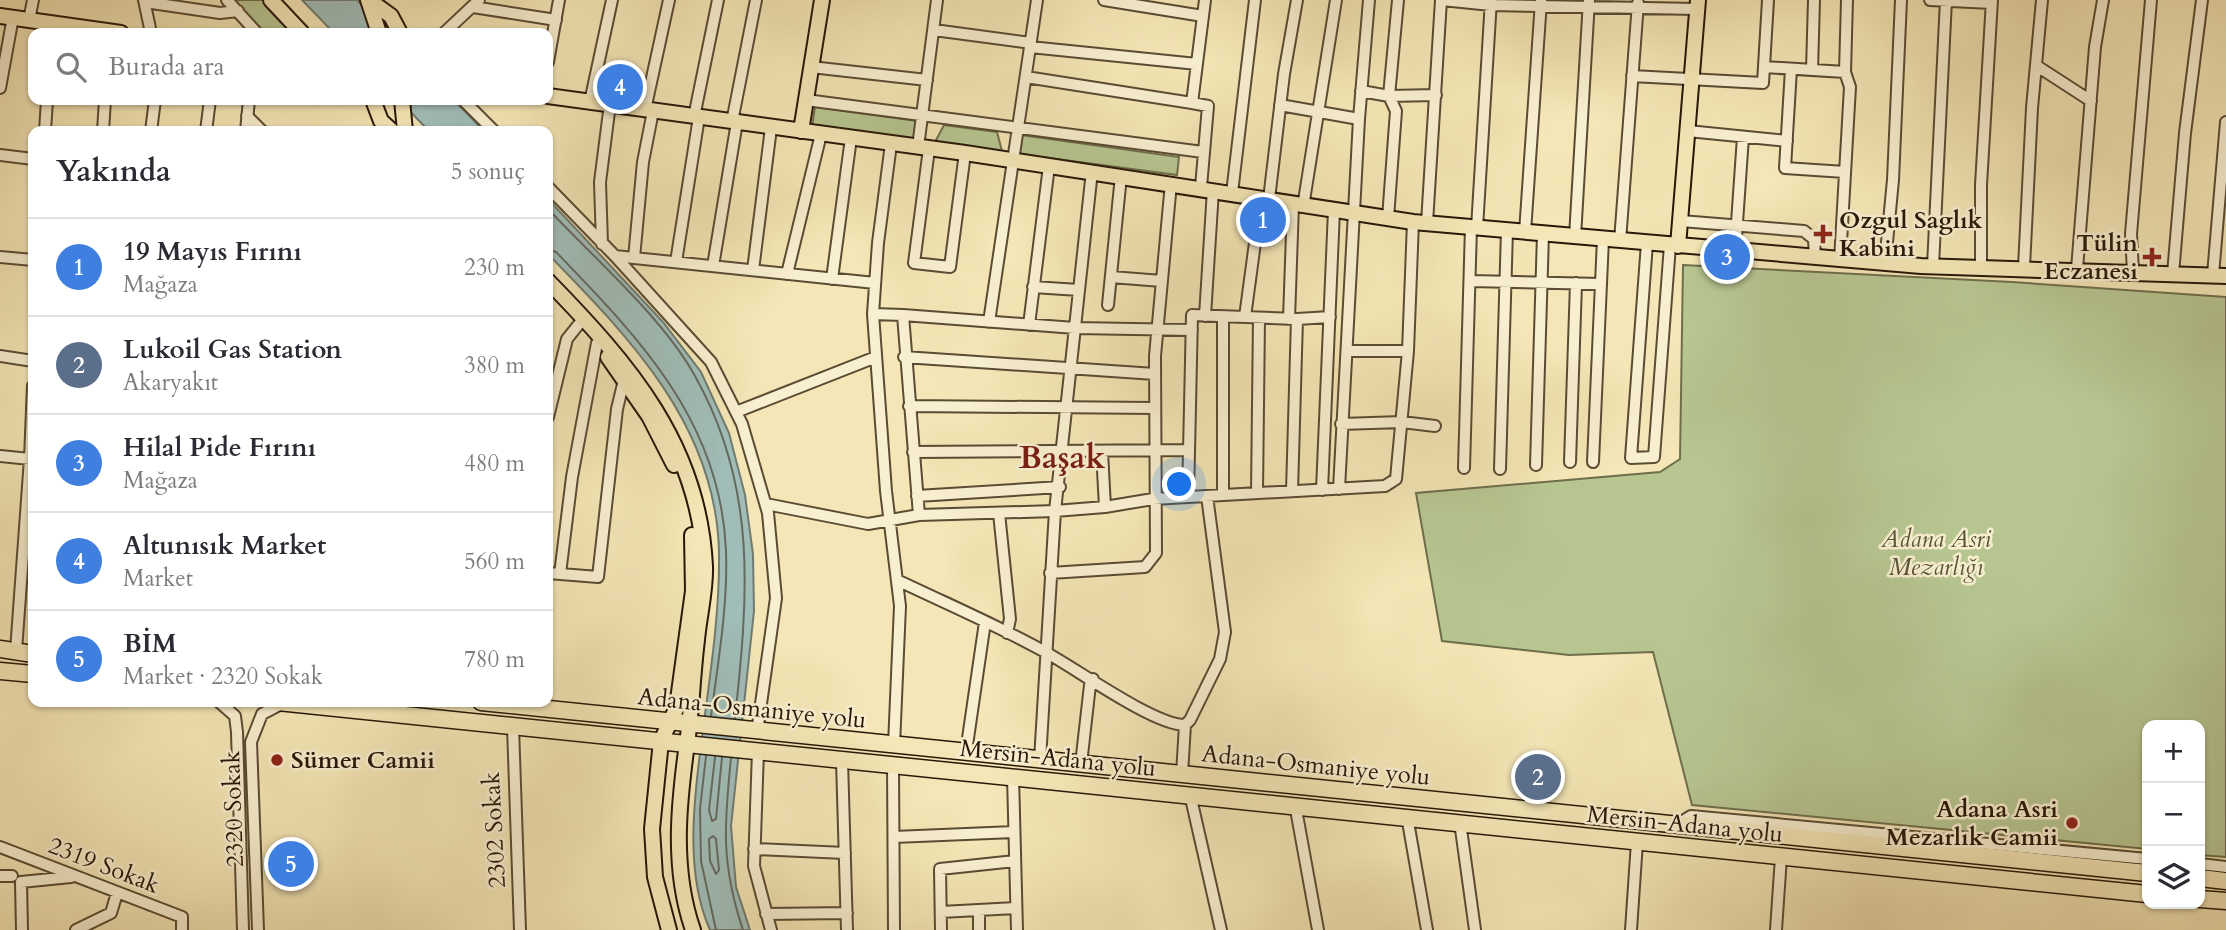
<!DOCTYPE html>
<html lang="tr">
<meta charset="utf-8">
<style>
:root{--surface:#fff;--page:#f7f7f7;--text:#2b2b33;--muted:#7c7c81;--line:#e1e1e2;--accent:#0b8043}
body{margin:0;font-family:Cardo,serif;background:var(--page);color:var(--text)}
.controls{position:absolute;right:21px;bottom:21px;display:grid;overflow:hidden;border-radius:14px;box-shadow:0 2px 5px #0004}
.controls button{width:63px;height:63px;display:grid;place-items:center;padding:0;border:0;border-bottom:2px solid var(--line);background:var(--surface);color:var(--text);font:35px sans-serif}
.you{position:absolute;left:1180px;top:485px;width:24px;height:24px;margin:-18px;border:5px solid #fff;border-radius:50%;background:#1a73e8;box-shadow:0 0 0 10px #1a73e833}
.badge{display:grid;place-items:center;width:46px;height:46px;border-radius:50%;background:var(--accent);color:#fff;font-size:23px;font-weight:700}
.pin{position:absolute;translate:-50% -50%;border:4px solid #fff;box-shadow:0 2px 7px #0006}
.list{margin:0;padding:0;list-style:none}
h2{display:flex;justify-content:space-between;align-items:center;height:91px;margin:0;padding:0 28px;font-size:30px}
h2 small{font-size:23px;font-weight:400;color:var(--muted)}
.list li{display:grid;grid-template-columns:46px 1fr auto;gap:21px;align-items:center;box-sizing:border-box;height:98px;padding:0 28px;border-top:2px solid var(--line)}
.list b{display:block;font-size:26px;white-space:nowrap}
.list p{margin:0;font-size:23px;white-space:nowrap;color:var(--muted)}
.list em{font-size:23px;font-style:normal;color:var(--muted)}
.icon{flex:none;width:38px;height:38px;fill:none;stroke:currentColor;stroke-width:2;stroke-linecap:round;stroke-linejoin:round}
.map{position:relative;flex:none;width:2226px;height:930px;overflow:hidden}
.search{position:absolute;background:var(--surface);box-shadow:0 2px 5px #0004;left:28px;top:28px;width:525px;height:77px;display:flex;align-items:center;gap:18px;box-sizing:border-box;padding:0 24px;border-radius:14px;color:var(--muted);font-size:26px}
.panel{position:absolute;background:var(--surface);box-shadow:0 2px 5px #0004;left:28px;top:126px;width:525px;height:581px;border-radius:14px}
.map>svg:first-child{display:block}
.green{fill:#b7c691;stroke:#6f6e4c;stroke-width:2}
.water{fill:#a0bdb8;stroke:#707b71;stroke-width:2}
.lines{fill:none;stroke-linecap:round;stroke-linejoin:round}
.shore{stroke:#646a60;stroke-width:2}
.minor-casing{stroke:#5a4b33;stroke-width:14}
.major-casing{stroke:#271707;stroke-width:18}
.highway-casing{stroke:#271707;stroke-width:19}
.minor{stroke:#f8efd0;stroke-width:10}
.major{stroke:#f4e6b6;stroke-width:14}
.highway{stroke:#f4e6b6;stroke-width:16}
.poi-dot{fill:#8f2418;stroke:#f8efd0;stroke-width:2.5}
.labels{text-anchor:middle;stroke-width:5;stroke-linejoin:round;paint-order:stroke}
.poi-label{font-size:24px;font-weight:bold;fill:#271707;stroke:#f8efd0;text-anchor:start}
.park-label{font-size:24px;font-style:italic;fill:#595437;stroke:#f8efd0}
.street-label{font-size:24px;fill:#271707;stroke:#f8efd0}
.district-label{font-size:32px;font-weight:bold;fill:#7a1f14;stroke:#f8efd0}
</style>
<div class="map">
<svg width="2226" height="930" viewBox="0 0 2226 930">
<rect width="100%" height="100%" fill="#f4e6b6"/>
<filter id="stains"><feTurbulence type="fractalNoise" baseFrequency=".00286" numOctaves="4"/><feColorMatrix values="0 0 0 0 .2 0 0 0 0 .09 0 0 0 0 .02 0 0 0 .5 -.17"/></filter>
<radialGradient id="worn" r=".72"><stop offset=".6" stop-color="#630" stop-opacity="0"/><stop offset="1" stop-color="#630" stop-opacity=".3"/></radialGradient>
<path class="green" d="M232,0H264L291,33H265Z
M815,107L918,121L915,141L812,127Z
M944,125L997,132L1002,151L935,142Z
M1021,135L1179,157L1177,175L1019,154Z
M1683,265L2012,282L2226,297V857L2200,855V725H2147V849L1692,805L1653,652L1569,655L1442,641L1416,493L1660,472L1680,459Z"/>
<path class="water" d="M302,0H357L389,33H334Z
M399,100H454L484,131H429Z
M548,199L663,322L701,372L729,433L745,495L753,554L754,611L731,826L736,887L750,930H710C686,876 693,809 700,753C708,687 720,619 719,553C717,427 630,338 548,254Z"/>
<g class="lines">
<path class="shore" d="M548,209C594,258 663,318 695,376C758,488 748,597 735,718
M548,249L556,252C640,339 721,422 726,551C728,606 718,662 711,716
M706,756L700,809L701,861L716,930
M715,757L709,810L712,821L716,819L722,757
M731,758C724,826 721,864 743,930
M713,836L716,839L719,870L716,874L710,861L709,839Z"/>
<g class="minor-casing">
<path id="minor" d="M144,0L151,33
M227,0L257,33
M1104,0L1203,16
M1442,0L1491,5L1697,9
M1930,0L1992,3
M145,2L220,13L238,11
M473,7L556,20
M29,20L33,0
M934,30L1031,43
M444,33L479,0
M1030,47L1197,64
M548,62L559,0
M2037,66L2091,101
M811,67L927,80
M1764,67L1845,72
M1791,69L1785,168L1845,172
M1812,70L1814,0
M1632,76L1763,83L1768,0
M1026,77L1192,103
M0,88L13,17
M1361,91L1389,96L1436,95
M463,100L494,131
M806,100L1203,152
M590,102L612,0
M1280,105L1359,119
M645,110L669,0
M247,116L262,131
M694,117L718,0
M732,122L756,0
M45,131L47,100
M103,131L105,100
M151,131L155,100
M206,131L210,100
M246,131L249,100
M1688,131L1787,141
M891,144L878,243L873,314L903,315L919,515
M918,147L937,0
M929,149L914,263L950,267L965,153
M0,155L33,159
M548,187L615,256L875,283
M1201,187L1208,106L1192,103L1205,0
M1232,193L1255,0
M1269,199L1284,74L1297,0
M1303,207L1336,0
M1388,218L1396,111L1389,96L1398,0
M1681,221L1804,231L1814,239L1815,258
M1427,223L1441,0
M1477,228L1491,0
M1525,232L1541,1
M1575,237L1589,0
M1620,241L1638,3
M1647,243L1631,458L1654,457L1670,245
M602,244L600,182L610,104
M1735,251L1743,137
M615,256L711,362L742,424L768,513L776,598L757,732
M0,257L33,260
M634,258L643,162L653,111
M1840,260L1850,87L1845,72L1847,0
M676,262L699,117
M1885,263L1893,180L1901,0
M1981,265V185L1992,0
M713,266L737,122
M1933,266L1946,0
M2024,267L2032,108L2042,0
M2077,269L2095,47L2103,0
M753,270L771,128
M2133,272L2131,234L2151,0
M787,274L821,134
M2173,274L2185,133L2202,0
M2213,275L2226,122
M1111,277L1162,281
M832,279L851,138
M1471,281L1601,284
M1033,287L1079,290
M1108,305L1121,176
M873,314L886,491L900,606L894,745
M903,315L1075,328L1192,330
M1205,316L1213,190
M1245,317L1261,198
M1289,319L1293,205
M989,322L1037,0
M1029,325L1049,166
M1349,351H1408
M0,356L33,361
M904,357L1155,374
M909,406L1154,408
M736,412L876,357
M548,417L567,339L579,324
M1341,424L1402,422L1435,426
M913,452L1188,450
M1102,452L1105,507
M0,456L30,459L33,386
M1570,462L1576,283
M1593,462L1603,239
M1536,465L1543,234
M1464,468L1471,227
M1500,469L1507,230
M1339,489L1359,119L1369,0
M1322,490L1334,210
M1292,491L1297,319
M1257,492L1259,318
M1223,494V317
M917,496L1060,487
M1188,497L1192,315L1297,319L1330,317
M766,504L868,524L919,515L1055,511L1092,171
M999,513L1010,619L1007,633
M548,573L598,577L617,409L625,376
M1050,573L1145,567L1156,553L1155,356L1171,183
M560,574L572,477L597,343
M897,580C947,604 999,626 1047,653C1078,670 1154,725 1185,725L1190,720L1220,659L1225,632L1207,496
M16,651L30,459
M219,702L235,716L237,732L243,930
M513,727L520,930
M758,751L754,866L771,930
M966,752L985,622
M1040,760L1055,511L1105,507L1153,499L1385,486L1396,479L1408,351L1413,222
M842,761L847,930
M893,764L894,930
M1081,764L1090,685L1093,679
M1182,774L1185,725
M1013,776L1017,930
M1190,794L1221,930
M1295,804L1318,930
M1407,816L1427,930
M1460,822L1475,930
M1678,824L1691,816L2147,859
M894,837L1014,832
M0,847L182,917V930
M754,849L845,853
M2200,864L2226,867
M0,876H12
M941,912L1016,908
M766,914L847,913
M22,930L21,882L71,877
M76,930L111,913L117,893
M258,930L251,742L262,714L283,703
M941,930L940,869L1015,861
M979,930V910
M1631,930L1637,842
M1776,930L1781,857"/>
</g>
<g class="major-casing">
<path id="major" d="M271,0L302,33
M368,0L379,33
M369,0L391,16L400,33
M0,16L121,33
M548,96L965,153L1413,222L1921,266L2226,276
M373,100L381,121L392,131
M402,100L405,131
M801,131L822,0
M1678,246L1698,0
M548,281C629,364 699,444 705,566C706,590 699,616 697,640C693,672 692,704 688,736C679,800 671,867 693,930
M608,357L649,416L674,465
M669,930L655,877L652,829L661,741L677,707L693,591L692,535"/>
</g>
<g class="highway-casing">
<path id="highway" d="M0,649L33,654
M0,671L33,674
M278,702L2147,894
M481,702L2147,873
M2200,878L2226,881
M2200,899L2226,901"/>
</g>
<use href="#minor" class="minor"/>
<use href="#major" class="major"/>
<use href="#highway" class="highway"/>
</g>
<g class="poi-dot">
<path d="M1819.5 223.5h7v7h7v7h-7v7h-7v-7h-7v-7h7z"/>
<path d="M2148.5 246.5h7v7h7v7h-7v7h-7v-7h-7v-7h7z"/>
<circle cx="277" cy="760" r="7"/>
<circle cx="2072" cy="823" r="7"/>
</g>
<g class="labels">
<g class="poi-label">
<text x="1839" y="228">Ozgul Saglık<tspan x="1839" dy="28">Kabini</tspan></text>
<text x="2138" y="251" text-anchor="end">Tülin<tspan x="2138" dy="28">Eczanesi</tspan></text>
<text x="291" y="768">Sümer Camii</text>
<text x="2058" y="817" text-anchor="end">Adana Asri<tspan x="2058" dy="28">Mezarlık Camii</tspan></text>
</g>
<g class="park-label">
<text x="1936" y="547">Adana Asri<tspan x="1936" dy="28">Mezarlığı</tspan></text>
</g>
<g class="street-label">
<text transform="translate(752 708) rotate(6)" y="8">Adana-Osmaniye yolu</text>
<text transform="translate(1058 758) rotate(6)" y="8">Mersin-Adana yolu</text>
<text transform="translate(1316 765) rotate(6)" y="8">Adana-Osmaniye yolu</text>
<text transform="translate(233 809) rotate(-92)" y="8">2320 Sokak</text>
<text transform="translate(1685 824) rotate(6)" y="8">Mersin-Adana yolu</text>
<text transform="translate(494 830) rotate(-93)" y="8">2302 Sokak</text>
<text transform="translate(104 865) rotate(21)" y="8">2319 Sokak</text>
</g>
<g class="district-label">
<text x="1062" y="468">Başak</text>
</g>
</g>
<rect width="100%" height="100%" filter="url(#stains)"/>
<rect width="100%" height="100%" fill="url(#worn)"/>
</svg>
<div class="controls">
<button>+</button>
<button>−</button>
<button><svg class="icon" aria-label="layers" viewBox="0 0 24 24"><path d="M12 4l9 5-9 5-9-5zM3 14l9 5 9-5"/></svg></button>
</div>
<div class="you"></div>
<div class="pin badge" style="left:1263px;top:220px;background:#3f7fe0">1</div>
<div class="pin badge" style="left:1538px;top:777px;background:#5c6f8a">2</div>
<div class="pin badge" style="left:1727px;top:257px;background:#3f7fe0">3</div>
<div class="pin badge" style="left:620px;top:87px;background:#3f7fe0">4</div>
<div class="pin badge" style="left:291px;top:864px;background:#3f7fe0">5</div>
<div class="search"><svg class="icon" aria-label="search" viewBox="0 0 24 24"><circle cx="10" cy="10" r="6"/><path d="M15 15l6 6"/></svg>Burada ara</div>
<section class="panel">
<h2>Yakında<small>5 sonuç</small></h2>
<ul class="list">
<li><span class="badge" style="background:#3f7fe0">1</span><div><b>19 Mayıs Fırını</b><p>Mağaza</p></div><em>230 m</em></li>
<li><span class="badge" style="background:#5c6f8a">2</span><div><b>Lukoil Gas Station</b><p>Akaryakıt</p></div><em>380 m</em></li>
<li><span class="badge" style="background:#3f7fe0">3</span><div><b>Hilal Pide Fırını</b><p>Mağaza</p></div><em>480 m</em></li>
<li><span class="badge" style="background:#3f7fe0">4</span><div><b>Altunısık Market</b><p>Market</p></div><em>560 m</em></li>
<li><span class="badge" style="background:#3f7fe0">5</span><div><b>BİM</b><p>Market · 2320 Sokak</p></div><em>780 m</em></li>
</ul>
</section>
</div>
